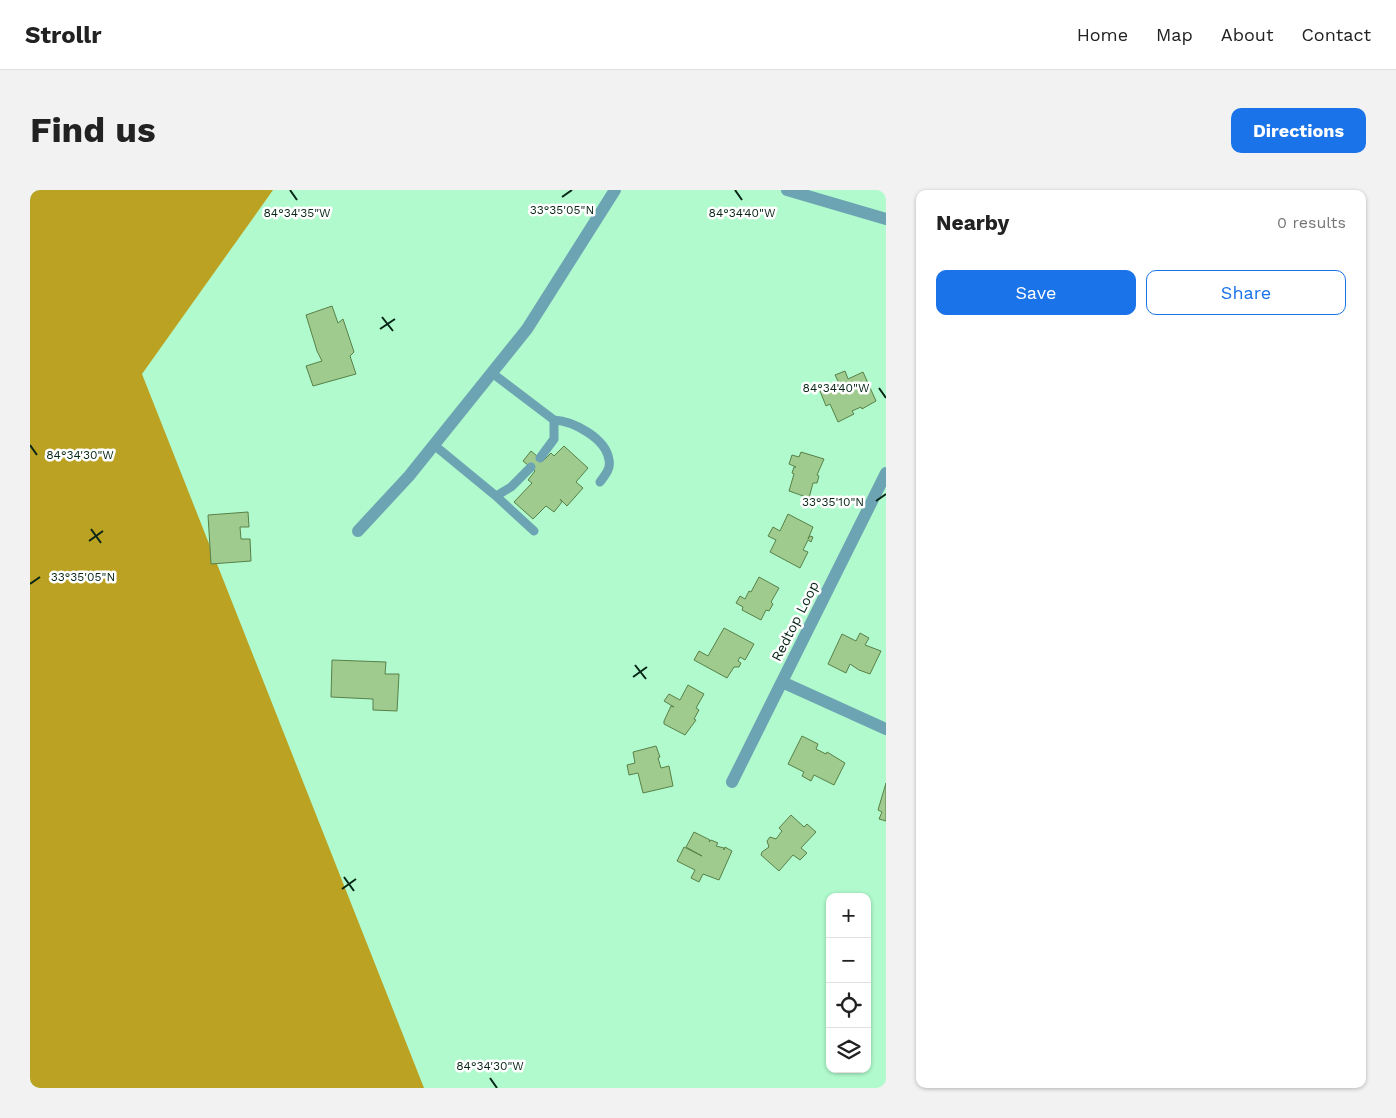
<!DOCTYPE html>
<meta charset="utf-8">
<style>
:root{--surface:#fff;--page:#f2f2f2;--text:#222;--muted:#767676;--line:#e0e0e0;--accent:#1a73e8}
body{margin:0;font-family:"Work Sans",sans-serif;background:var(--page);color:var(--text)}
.controls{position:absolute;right:15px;bottom:15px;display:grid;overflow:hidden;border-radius:10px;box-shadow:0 1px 4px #0004}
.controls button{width:45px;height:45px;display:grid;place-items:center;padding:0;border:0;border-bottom:1px solid var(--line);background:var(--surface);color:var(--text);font:25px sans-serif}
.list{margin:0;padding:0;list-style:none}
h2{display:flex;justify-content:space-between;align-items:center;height:65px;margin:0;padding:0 20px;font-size:21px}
h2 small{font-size:16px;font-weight:400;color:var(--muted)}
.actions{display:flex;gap:10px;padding:15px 20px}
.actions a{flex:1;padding:11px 0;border:1px solid var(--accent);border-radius:10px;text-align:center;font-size:18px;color:var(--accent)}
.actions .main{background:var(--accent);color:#fff}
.icon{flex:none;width:28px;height:28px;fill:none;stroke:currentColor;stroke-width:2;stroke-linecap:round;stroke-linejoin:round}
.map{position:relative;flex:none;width:856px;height:898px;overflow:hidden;border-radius:10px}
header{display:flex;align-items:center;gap:30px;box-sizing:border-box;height:70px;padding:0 25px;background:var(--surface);border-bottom:1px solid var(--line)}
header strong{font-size:24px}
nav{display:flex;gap:28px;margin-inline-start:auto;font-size:18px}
.intro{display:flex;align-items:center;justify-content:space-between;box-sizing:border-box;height:120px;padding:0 30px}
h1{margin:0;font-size:35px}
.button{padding:12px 22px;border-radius:10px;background:var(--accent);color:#fff;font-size:18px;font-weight:700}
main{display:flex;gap:30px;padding:0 30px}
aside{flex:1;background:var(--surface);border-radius:10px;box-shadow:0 1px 4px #0004}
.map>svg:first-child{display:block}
.forest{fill:#bba223}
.building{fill:#9fcb8e;stroke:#588148}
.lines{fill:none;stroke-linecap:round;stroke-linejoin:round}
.service{stroke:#6da4b3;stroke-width:9}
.minor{stroke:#6da4b3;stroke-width:12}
.ticks{fill:none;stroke:#072616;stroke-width:2}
.labels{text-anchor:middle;stroke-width:5;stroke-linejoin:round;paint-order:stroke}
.street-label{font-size:14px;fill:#072616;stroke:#fff}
.ticks-label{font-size:12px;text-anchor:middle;fill:#072616;stroke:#fff;stroke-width:5;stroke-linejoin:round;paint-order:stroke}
</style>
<header>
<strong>Strollr</strong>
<nav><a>Home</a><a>Map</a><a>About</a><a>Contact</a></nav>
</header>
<div class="intro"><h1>Find us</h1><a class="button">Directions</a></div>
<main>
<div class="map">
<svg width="856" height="898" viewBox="0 0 856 898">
<rect width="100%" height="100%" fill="#b0facd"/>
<path class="forest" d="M0,0H243L112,184L394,898H0Z"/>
<path class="building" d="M302,116L308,133L313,129L324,162L320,166L326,184L283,196L276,176L292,171L287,161L276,125Z
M815,181L818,189L833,182L846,211L832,219L831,217L822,221L824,224L808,232L800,214L796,216L790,201L809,193L805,185Z
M534,256L558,278L546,292L553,298L537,316L530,309L532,312L524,322L516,316L503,329L484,312L502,293L498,290L505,281L493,271L501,261L513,271L521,263L524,266Z
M771,262L794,269L787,285L789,286L787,293H783L779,308L759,301L764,284L762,283L764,277H766L759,274L762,265L769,267Z
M218,322L219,337H210L211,349H220L221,371L181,374L178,325Z
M758,324L783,337L778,349L780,346L783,347L781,352L778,350L773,360L778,362L770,378L740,362L746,350L738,346L743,337L750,341Z
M729,387L749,398L741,412L743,414L739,421L736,420L731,430L712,420L713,417L706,413L710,406L715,409L719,401L721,402Z
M694,438L724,454L715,470L710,467L708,471L711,473L709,477H704L697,488L664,470L669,461L678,466Z
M830,443L839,448L835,455L851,461L840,484L829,480L820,474L816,483L798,474L812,444L826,451Z
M302,470L356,472L355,484H369L367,521L343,520V509L301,507Z
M658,495L674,504L666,518L669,520L664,529L666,530L655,545L634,534V531L641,516L644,517L634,511L639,504L650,510Z
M772,546L788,554L786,559L796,564L797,562L815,573L804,595L784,585L781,591L772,586L774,582L758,574Z
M626,556L630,567L628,568L631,578L639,576L643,596L613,603L608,583L599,585L597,575L605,573L603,562Z
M856,593V631L849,629L852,622L848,620Z
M761,625L774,637L777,634L786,642L771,658L777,663L770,670L763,665L749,681L731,665L732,662L739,657L737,651L740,647L746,649L752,641L749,638Z
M664,642L680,650L679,652L681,650L688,653L686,656L694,658V660L695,657L702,661L689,690L673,684L669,692L661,688L665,680L647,671L654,657L672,666L656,657Z"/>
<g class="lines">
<path class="service" d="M462,183L524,230V249L510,268
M524,230C543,231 576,248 579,270C581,279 575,285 570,292
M404,255L466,306L481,297L501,277
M466,306L504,341"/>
<path class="minor" d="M757,0L856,29
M328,341L379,286L497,139L585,0
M752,492L856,539
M702,592L856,283"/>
</g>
<path class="ticks" d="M260,0L267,10M705,0L712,10M532,7L542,0M352,127L363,141M350,139L365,129M849,198L856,208M0,255L7,265M846,311L856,304M61,339L71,353M59,351L73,341M0,394L10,387M605,475L616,489M603,487L617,477M314,687L324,701M312,699L326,689M460,888L467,898"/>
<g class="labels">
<g class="street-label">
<text transform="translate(765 431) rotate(-63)" y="5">Redtop Loop</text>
</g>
</g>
<g class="ticks-label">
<text x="532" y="24">33°35'05"N</text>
<text x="267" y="27">84°34'35"W</text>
<text x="712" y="27">84°34'40"W</text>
<text x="806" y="202">84°34'40"W</text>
<text x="50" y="269">84°34'30"W</text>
<text x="803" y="316">33°35'10"N</text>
<text x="53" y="391">33°35'05"N</text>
<text x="460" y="880">84°34'30"W</text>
</g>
</svg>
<div class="controls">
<button>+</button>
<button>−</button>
<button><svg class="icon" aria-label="locate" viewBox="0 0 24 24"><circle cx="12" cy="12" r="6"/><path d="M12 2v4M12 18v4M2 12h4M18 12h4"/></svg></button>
<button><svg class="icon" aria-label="layers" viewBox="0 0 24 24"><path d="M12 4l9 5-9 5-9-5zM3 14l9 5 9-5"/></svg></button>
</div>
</div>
<aside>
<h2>Nearby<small>0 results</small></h2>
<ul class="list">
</ul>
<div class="actions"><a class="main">Save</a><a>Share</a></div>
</aside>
</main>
